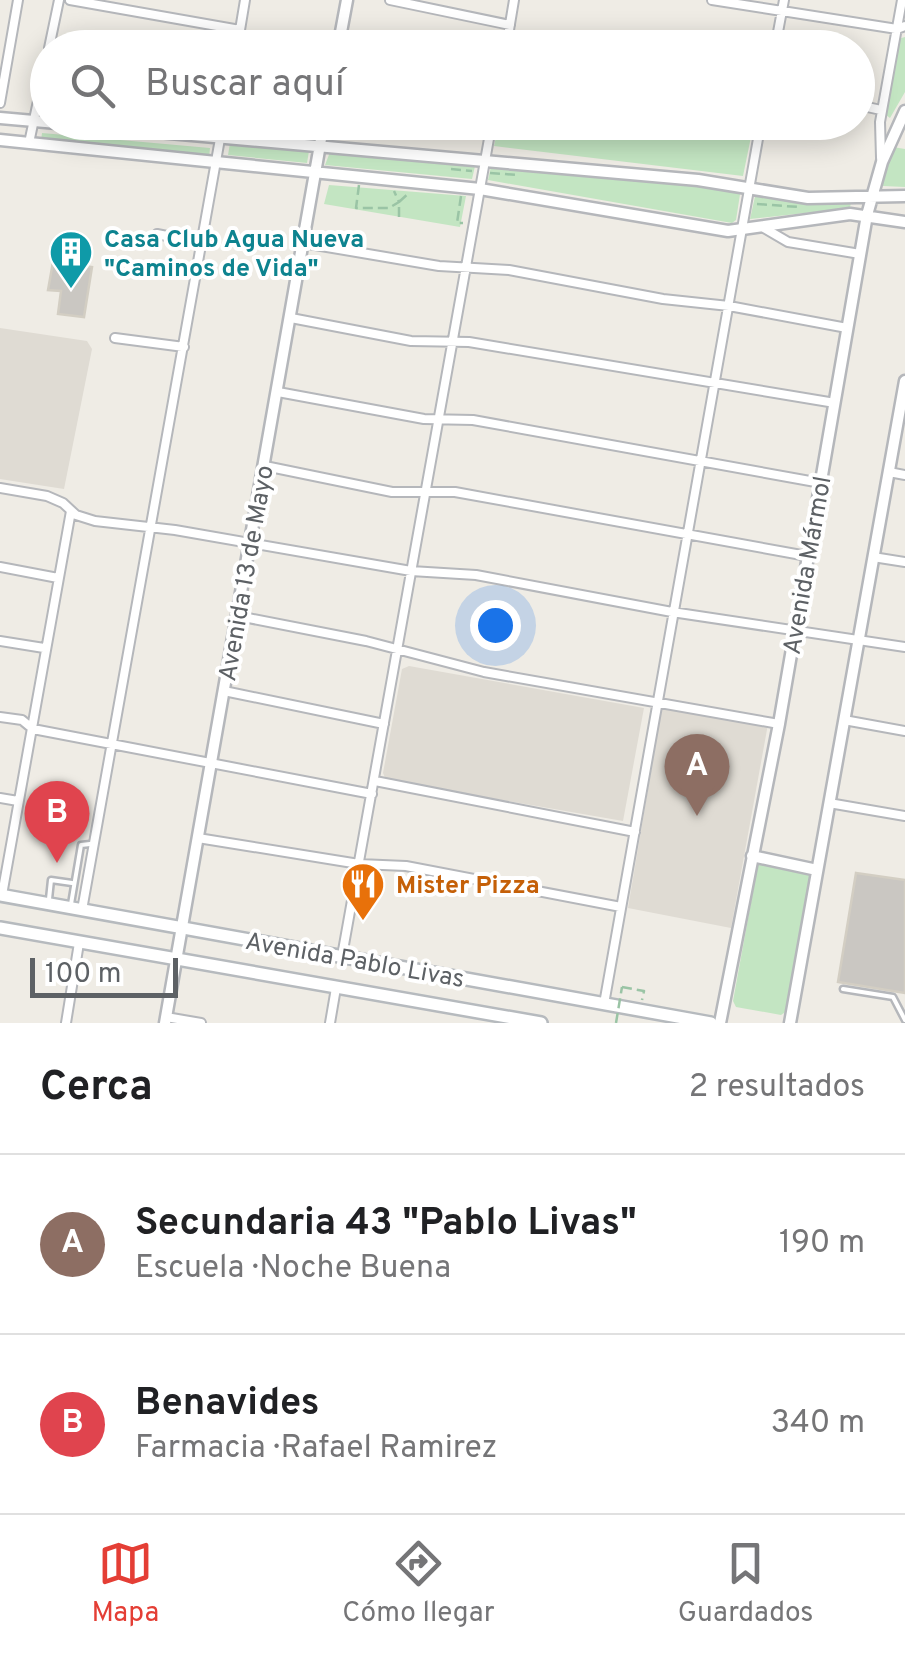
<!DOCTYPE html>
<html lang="es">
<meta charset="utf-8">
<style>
:root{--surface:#fff;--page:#f2f2f2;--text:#202124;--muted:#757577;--line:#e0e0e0;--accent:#e43e35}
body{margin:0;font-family:Overpass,sans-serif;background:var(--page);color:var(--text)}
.scale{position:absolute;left:30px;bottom:25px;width:148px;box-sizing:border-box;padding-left:10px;border:5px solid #5d6165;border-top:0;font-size:28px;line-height:35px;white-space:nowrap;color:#5d6165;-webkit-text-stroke:8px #fff;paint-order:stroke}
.you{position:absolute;left:495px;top:625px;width:35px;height:35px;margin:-25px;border:8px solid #fff;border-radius:50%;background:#1a73e8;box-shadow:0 0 0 15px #1a73e833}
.badge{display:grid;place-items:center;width:65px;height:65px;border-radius:50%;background:var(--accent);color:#fff;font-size:32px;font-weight:700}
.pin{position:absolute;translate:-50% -82px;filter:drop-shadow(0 2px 5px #0008)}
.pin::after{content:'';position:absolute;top:52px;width:35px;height:30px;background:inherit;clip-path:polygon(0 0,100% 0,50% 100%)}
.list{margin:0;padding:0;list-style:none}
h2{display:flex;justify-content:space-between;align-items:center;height:130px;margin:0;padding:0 40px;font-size:42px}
h2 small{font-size:32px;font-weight:400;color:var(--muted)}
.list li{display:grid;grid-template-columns:65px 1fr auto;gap:30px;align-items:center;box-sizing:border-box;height:180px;padding:0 40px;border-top:2px solid var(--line)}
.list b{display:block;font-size:38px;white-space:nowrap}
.list p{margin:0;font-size:32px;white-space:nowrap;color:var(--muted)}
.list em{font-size:32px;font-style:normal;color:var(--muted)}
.icon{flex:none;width:55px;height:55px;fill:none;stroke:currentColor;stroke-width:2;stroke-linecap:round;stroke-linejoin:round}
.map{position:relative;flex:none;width:905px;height:1023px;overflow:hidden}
.search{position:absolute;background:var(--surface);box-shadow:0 5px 25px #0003;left:30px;right:30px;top:30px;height:110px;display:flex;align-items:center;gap:25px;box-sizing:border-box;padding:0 35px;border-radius:55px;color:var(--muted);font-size:38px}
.sheet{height:490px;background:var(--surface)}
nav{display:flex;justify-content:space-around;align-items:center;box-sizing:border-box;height:140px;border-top:2px solid var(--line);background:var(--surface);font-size:28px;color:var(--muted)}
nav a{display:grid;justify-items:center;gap:5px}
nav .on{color:var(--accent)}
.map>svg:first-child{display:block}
.education{fill:#dfdbd3}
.green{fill:#c3e5c2}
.building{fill:#cac7c2;stroke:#d3cec3;stroke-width:2.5}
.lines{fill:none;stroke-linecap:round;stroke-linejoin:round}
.service-casing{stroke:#b5b7bb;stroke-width:9}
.minor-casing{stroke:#b5b7bb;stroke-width:12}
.tertiary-casing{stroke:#b5b7bb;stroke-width:15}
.secondary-casing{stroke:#b6babe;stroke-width:16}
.path{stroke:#9ac4a5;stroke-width:2.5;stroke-dasharray:10 5;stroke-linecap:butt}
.service{stroke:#fff;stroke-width:4}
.minor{stroke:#fff;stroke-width:8}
.tertiary{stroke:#fff;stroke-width:10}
.secondary{stroke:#fff;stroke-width:11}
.path-bridge{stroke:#9ac4a5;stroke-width:2.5;stroke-dasharray:10 5;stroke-linecap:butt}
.labels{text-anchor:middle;stroke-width:8;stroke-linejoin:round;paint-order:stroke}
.culture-label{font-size:25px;font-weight:bold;fill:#0d838f;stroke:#fff;text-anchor:start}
.street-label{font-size:25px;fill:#5d6165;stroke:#fff}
.food-label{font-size:25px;font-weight:bold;fill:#c56008;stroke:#fff;text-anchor:start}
</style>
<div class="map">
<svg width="905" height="1023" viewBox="0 0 905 1023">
<rect width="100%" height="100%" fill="#efece5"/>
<path class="education" d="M0,328L87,341L92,349L64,489L0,479Z
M409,666L644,708L623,821L386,780L383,773L402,669Z
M662,706L768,724L731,928L628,908Z"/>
<path class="green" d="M905,37V92L890,118L886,115L898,39Z
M718,122L753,127L743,176L494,146L499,123Z
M42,133L210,148L209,158L41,141Z
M230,143L309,151L307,163L228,155Z
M893,147L905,149V187L883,186L879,182Z
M330,152L476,162L472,179L325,165Z
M492,162L741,188L736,220L732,223L488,180Z
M329,185L466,196L460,227L324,204Z
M756,192L851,202L850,208L750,219Z
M764,861L808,870L811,874L787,1011L781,1015L736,1007L733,1001L758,864Z"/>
<path class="building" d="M53,262L92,267L84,317L58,314L61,291L48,290Z
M856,873L905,880V993L838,982Z"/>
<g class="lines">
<g class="service-casing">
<path id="service" d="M49,899L51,880L72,883
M71,904L81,845L90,844
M843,989L893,997L905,1020"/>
</g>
<g class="minor-casing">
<path id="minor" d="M70,0L240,30
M390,0L510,25
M712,0L897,29L905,26
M507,41L543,48
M49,48L59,0
M237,48L245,0
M506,48L514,0
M775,48L784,0
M0,103L18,0
M858,105L881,110
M171,122L200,133
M29,143L48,54
M881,158L880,122L902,0
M764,228L788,242L860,254
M157,234L202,243
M303,243L439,266L509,270L663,299L729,306L847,328
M291,318L411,341L469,342L835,403
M115,338L184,347
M278,392L424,419L473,420L821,483
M265,466L392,492H455L807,556
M889,472L905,475
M0,488L47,496L63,503L76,515L95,521L175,530L411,571L476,575L672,612L905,647
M873,557L905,562
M0,567L58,578
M238,616L366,641L484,672L779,724
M0,641L44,648
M224,691L384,724
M0,717L22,720L33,729L372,794
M844,720L905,731
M375,781L635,832
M0,798L18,801
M829,803L905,816
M198,838L359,864L406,866L621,907
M2,895L71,511
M82,910L223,122
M342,956L492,122
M604,1004L761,122
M166,1017L201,1023
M66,1023L79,943
M330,1023L336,988"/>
</g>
<g class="tertiary-casing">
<path id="tertiary" d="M338,48L347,0
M0,118L698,180L808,198L905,196
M0,140L480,189L728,231L850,214L905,222
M752,856L817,870
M165,1023L324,122
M720,1023L779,724L867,215L882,162L905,111
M790,1023L905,381"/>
</g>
<g class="secondary-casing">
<path id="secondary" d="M0,895L711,1023
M0,928L541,1023"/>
</g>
<path class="path" d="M451,169L472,171
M490,173L517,175
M359,185L356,208H389L399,202L394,191
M461,196L457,223H463
M757,204L799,207
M399,217V202L410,192
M622,987L644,991L642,1000"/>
<use href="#service" class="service"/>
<use href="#minor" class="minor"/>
<use href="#tertiary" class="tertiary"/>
<use href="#secondary" class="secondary"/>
<path class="path-bridge" d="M616,1023L622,987"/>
</g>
<defs>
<g id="building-pin" transform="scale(2.25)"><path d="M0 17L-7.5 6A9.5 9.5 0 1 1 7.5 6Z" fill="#0f9aa8" stroke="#fff"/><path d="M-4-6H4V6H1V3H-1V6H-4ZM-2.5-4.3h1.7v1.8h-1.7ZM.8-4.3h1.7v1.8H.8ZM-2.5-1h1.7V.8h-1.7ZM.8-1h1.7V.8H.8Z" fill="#fff"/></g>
<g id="restaurant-pin" transform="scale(2.25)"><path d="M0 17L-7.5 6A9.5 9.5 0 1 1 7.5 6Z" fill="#e8710a" stroke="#fff"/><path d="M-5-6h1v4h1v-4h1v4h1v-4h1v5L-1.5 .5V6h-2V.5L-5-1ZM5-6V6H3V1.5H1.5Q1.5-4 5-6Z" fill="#fff"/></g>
</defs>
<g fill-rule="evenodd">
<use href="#building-pin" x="71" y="252"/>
<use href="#restaurant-pin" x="363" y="884"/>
</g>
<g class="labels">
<g class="culture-label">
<text x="104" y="247">Casa Club Agua Nueva<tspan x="104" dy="29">"Caminos de Vida"</tspan></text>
</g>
<g class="street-label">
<text transform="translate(806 565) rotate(-80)" y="9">Avenida Mármol</text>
<text transform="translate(245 573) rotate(-80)" y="9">Avenida 13 de Mayo</text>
<text transform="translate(355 959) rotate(10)" y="9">Avenida Pablo Livas</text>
</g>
<g class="food-label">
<text x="396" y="893">Mister Pizza</text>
</g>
</g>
</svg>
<div class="scale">100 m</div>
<div class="you"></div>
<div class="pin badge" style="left:697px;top:816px;background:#8d6e63">A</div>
<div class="pin badge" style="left:57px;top:863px;background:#e0444e">B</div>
<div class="search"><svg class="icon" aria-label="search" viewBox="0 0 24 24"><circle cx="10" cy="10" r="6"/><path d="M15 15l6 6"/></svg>Buscar aquí</div>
</div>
<section class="sheet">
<h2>Cerca<small>2 resultados</small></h2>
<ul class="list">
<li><span class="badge" style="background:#8d6e63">A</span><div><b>Secundaria 43 &quot;Pablo Livas&quot;</b><p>Escuela · Noche Buena</p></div><em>190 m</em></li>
<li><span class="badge" style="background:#e0444e">B</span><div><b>Benavides</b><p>Farmacia · Rafael Ramirez</p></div><em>340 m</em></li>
</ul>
</section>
<nav>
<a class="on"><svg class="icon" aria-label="map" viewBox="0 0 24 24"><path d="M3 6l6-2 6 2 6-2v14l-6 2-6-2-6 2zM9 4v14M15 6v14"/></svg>Mapa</a>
<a><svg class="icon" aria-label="directions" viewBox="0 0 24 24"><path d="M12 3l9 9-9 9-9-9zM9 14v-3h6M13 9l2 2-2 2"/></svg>Cómo llegar</a>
<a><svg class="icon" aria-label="saved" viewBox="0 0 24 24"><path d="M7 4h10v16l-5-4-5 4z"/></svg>Guardados</a>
</nav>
